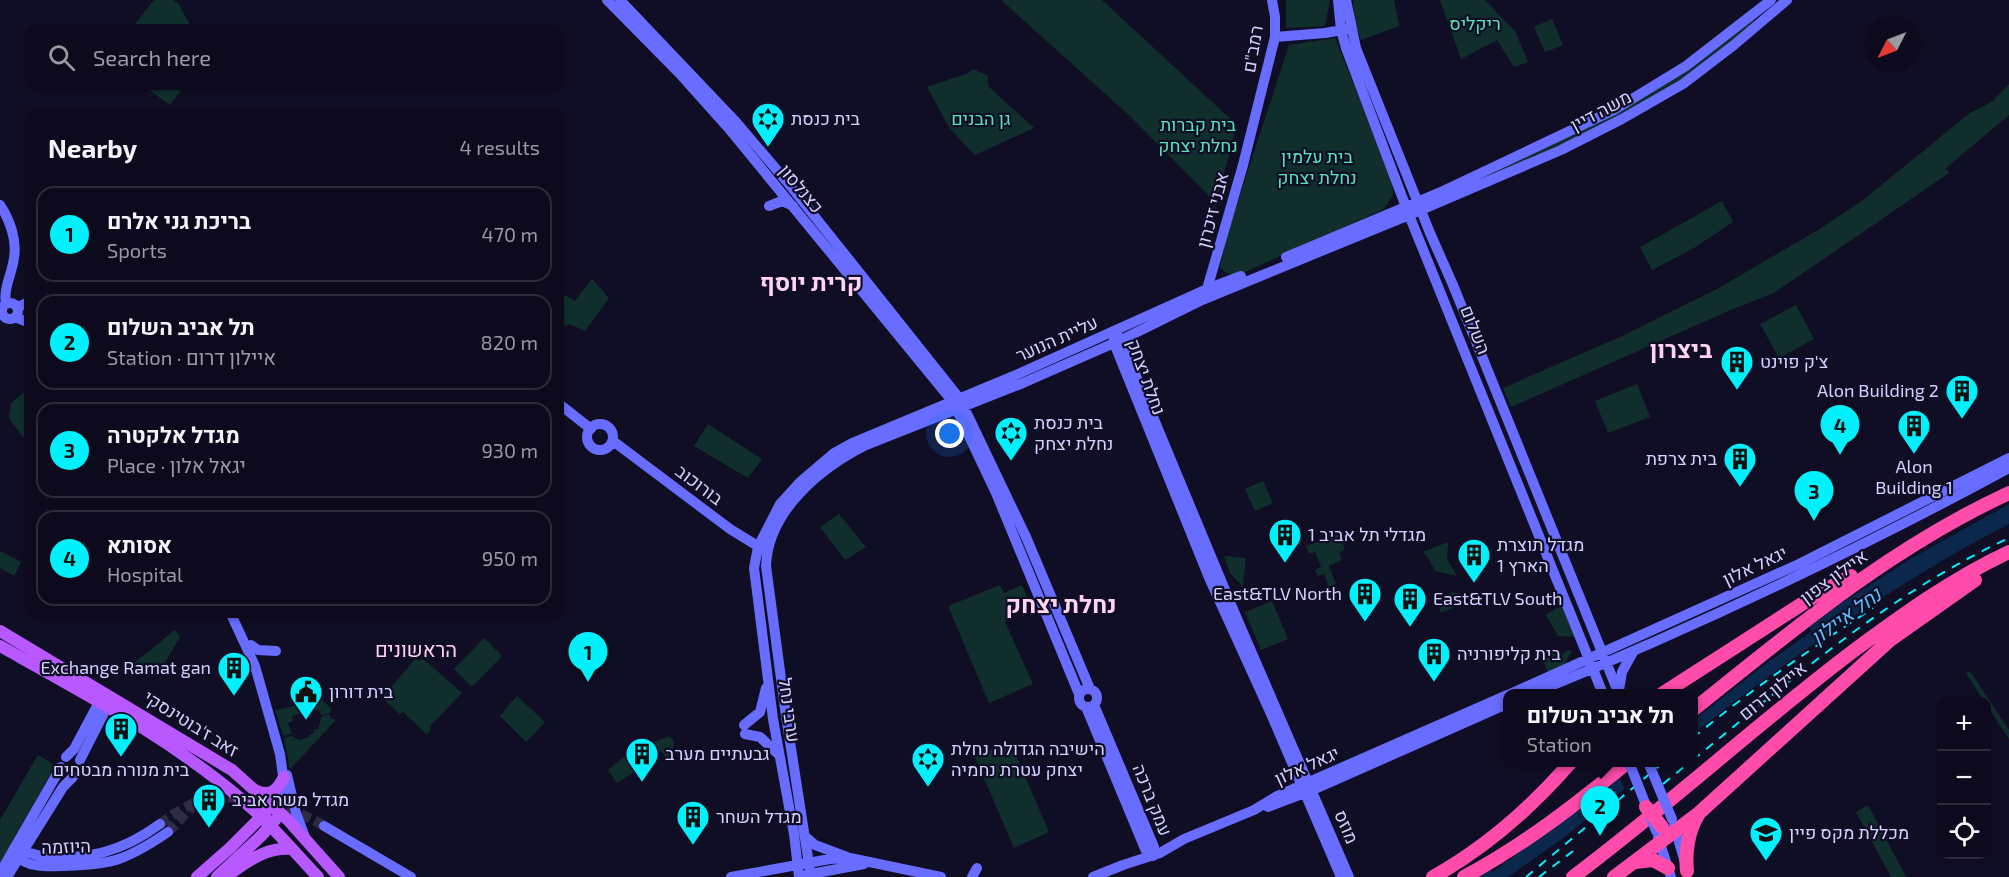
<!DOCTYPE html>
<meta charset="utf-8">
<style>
:root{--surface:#0c0a1c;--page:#151325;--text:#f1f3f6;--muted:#9a9aa3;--line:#2c2b3b;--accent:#00f0fc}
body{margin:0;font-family:"Exo 2",Heebo,sans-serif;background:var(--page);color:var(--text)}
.controls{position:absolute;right:18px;bottom:18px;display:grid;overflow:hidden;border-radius:12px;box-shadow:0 2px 4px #0004}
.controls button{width:54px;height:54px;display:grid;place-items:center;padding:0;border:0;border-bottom:2px solid var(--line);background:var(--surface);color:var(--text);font:30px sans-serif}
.compass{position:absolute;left:1865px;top:18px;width:54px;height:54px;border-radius:50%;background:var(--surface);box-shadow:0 2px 4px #0004;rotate:228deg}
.you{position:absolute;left:950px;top:434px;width:21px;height:21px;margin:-15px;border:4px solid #fff;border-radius:50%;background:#1a73e8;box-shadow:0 0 0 9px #1a73e833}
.badge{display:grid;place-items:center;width:39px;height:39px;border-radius:50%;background:var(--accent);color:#111;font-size:20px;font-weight:700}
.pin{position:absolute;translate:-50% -50px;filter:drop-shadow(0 2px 3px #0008)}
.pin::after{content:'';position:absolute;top:32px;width:21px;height:18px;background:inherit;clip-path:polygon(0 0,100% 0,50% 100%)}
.popup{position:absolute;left:1503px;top:689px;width:195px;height:78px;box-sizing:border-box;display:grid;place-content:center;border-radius:12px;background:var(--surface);filter:drop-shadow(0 2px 4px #0005);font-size:20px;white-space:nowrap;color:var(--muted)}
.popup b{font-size:22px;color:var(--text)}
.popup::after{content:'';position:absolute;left:50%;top:100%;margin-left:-12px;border:12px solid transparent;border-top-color:var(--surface)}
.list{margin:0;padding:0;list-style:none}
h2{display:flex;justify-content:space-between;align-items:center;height:78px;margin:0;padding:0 24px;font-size:26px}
h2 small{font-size:20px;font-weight:400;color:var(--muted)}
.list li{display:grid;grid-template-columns:39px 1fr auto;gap:18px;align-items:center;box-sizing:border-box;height:96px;margin:0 12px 12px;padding:0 12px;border:2px solid var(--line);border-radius:18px}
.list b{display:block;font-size:22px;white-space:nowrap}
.list p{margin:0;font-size:20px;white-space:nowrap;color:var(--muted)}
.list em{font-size:20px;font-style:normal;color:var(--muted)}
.icon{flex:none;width:33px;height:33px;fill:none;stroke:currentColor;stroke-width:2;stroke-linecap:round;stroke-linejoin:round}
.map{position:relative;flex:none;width:2009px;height:877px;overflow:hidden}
.search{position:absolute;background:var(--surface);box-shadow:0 2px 4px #0004;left:24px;top:24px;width:540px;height:66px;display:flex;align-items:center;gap:15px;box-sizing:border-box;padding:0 21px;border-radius:18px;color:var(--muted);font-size:22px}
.panel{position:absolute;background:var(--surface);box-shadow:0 2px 4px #0004;left:24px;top:108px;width:540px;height:510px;border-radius:18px}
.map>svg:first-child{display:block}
.green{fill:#102f2c}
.water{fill:#0b274b}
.pier{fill:#100e25}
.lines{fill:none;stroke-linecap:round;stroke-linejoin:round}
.secondary-tunnel{stroke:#2d2b46;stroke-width:10;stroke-dasharray:10 5;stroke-linecap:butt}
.secondary{stroke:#686cff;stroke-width:10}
.primary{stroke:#b858ff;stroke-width:12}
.highway{stroke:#ff4cab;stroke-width:14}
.rail{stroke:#00f0fc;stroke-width:2;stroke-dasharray:9 8;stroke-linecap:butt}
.secondary-bridge{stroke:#686cff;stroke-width:10}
.highway-bridge{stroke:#ff4cab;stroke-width:14}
.labels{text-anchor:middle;stroke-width:4.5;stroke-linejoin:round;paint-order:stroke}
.park-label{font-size:18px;fill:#59e3b9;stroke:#100e25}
.street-label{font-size:18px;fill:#d4d1ff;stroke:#100e25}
.poi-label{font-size:18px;fill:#d4d1ff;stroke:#100e25;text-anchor:start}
.water-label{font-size:20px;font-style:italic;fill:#5fbdff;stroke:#100e25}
.neighbourhood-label{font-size:20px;fill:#ffd3f1;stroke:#100e25}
.district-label{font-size:24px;font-weight:bold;fill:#ffd3f1;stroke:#100e25}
</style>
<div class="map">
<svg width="2009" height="877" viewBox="0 0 2009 877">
<rect width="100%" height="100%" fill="#100e25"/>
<path class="green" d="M154,0H173L178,3L193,30H130Z
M1001,0H1102L1237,125L1216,203L1131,117Z
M1286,0H1330L1325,26L1286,28Z
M1353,0H1394L1399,26L1361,40L1355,23Z
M1440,0H1485L1515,31L1528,62L1514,67L1497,40L1461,59Z
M1552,19L1563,45L1545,52L1534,27Z
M1754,21L1755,23L1682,80L1561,148L1489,176L1503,167L1558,141L1748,22Z
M1335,38L1392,178L1393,195L1384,209L1245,272C1235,275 1227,276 1220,267L1227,235L1289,45Z
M973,69L988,76V86L1034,128L975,155L950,129L927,87L966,74Z
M141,84H186L170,105Z
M2009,84V115L1946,168L1949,173L1774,293L1733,309L1511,407L1503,388L1620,337L1717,289L1818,230L1863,200L1970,113L1993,101Z
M1722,201L1733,222L1694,248L1652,270L1640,247Z
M592,279L609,298L585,331L570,324L558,329V291L575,301Z
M1796,305L1814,339L1779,358L1760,324Z
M1637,384L1650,417L1608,433L1595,401Z
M30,387V440L22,436L9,418L11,403Z
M708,424L762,459L748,478L694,446Z
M1263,481L1273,503L1255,511L1245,489Z
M839,514L866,547L845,560L820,527Z
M1339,534L1345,550L1339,552L1342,560L1329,566L1336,584L1329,587L1324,574L1318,576L1315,570L1321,567L1315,552L1309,554L1306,546Z
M1448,542L1447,559L1457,576L1435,571L1429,559L1423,552Z
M0,551L21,562L14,576L0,568Z
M1224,556L1246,558L1243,587L1230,573Z
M1000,585L1004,593L1022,585L1030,604L1012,612L1014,617L1005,622L1033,684L989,703L948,606Z
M1452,592L1461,593L1464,603L1441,613L1436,601Z
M1272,601L1288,639L1261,650L1245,612Z
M1563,604L1574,637L1558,636L1546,615Z
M175,630L180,637L157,676L134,663Z
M484,638L502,656L472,687L454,669Z
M1549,649L1558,657L1568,650L1572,651L1564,665L1548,672L1538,650Z
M415,659L418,661L422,659L427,662L462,693L430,726L431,729L427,735L403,712L400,714L382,698Z
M1970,671L2009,730V739L1987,705L1986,702L1984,701L1966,673Z
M317,696L332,709L329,713L321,715L319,710L312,709L292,716L293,721L288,723L292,734L283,735L275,709L277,710L310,702Z
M517,696L545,722L526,742L500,716Z
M329,714L331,718L336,720L290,769L284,738L292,736L300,740L309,737V735L314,733L313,730L318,729L322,716Z
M670,736L674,742L673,755L666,758L663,753L658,750L645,765L617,783L608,770C626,753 646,744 670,736Z
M1010,742L1049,832L1014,848L975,757Z
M38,755L53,764L50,775L0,863V820Z
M1868,805L1906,877H1891L1856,812Z"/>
<path class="water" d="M2009,504V524C1896,582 1793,656 1693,734V721L1764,665L1812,631L1809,627L1834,608L1910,559Z
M1637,763H1656L1562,839L1508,877H1472L1490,868L1493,872Z"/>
<path class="pier" d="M1632,762H1659L1625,790L1617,773Z"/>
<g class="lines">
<path class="secondary-tunnel" d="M160,824C173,814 190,803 206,799C235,791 299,809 324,826
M168,832L192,807"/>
<path class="secondary" d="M607,0L679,73L730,130L953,402L996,493L1079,694
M620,0L736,122L788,183L960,399L1026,537L1090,689
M1338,0L1341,30L1346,48L1409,215L1603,694
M1346,0L1356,48L1430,233L1453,285L1619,694
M1275,37L1325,33L1348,29
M0,205C10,220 17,240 14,258C12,274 3,288 6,304
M769,206L782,201L793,206
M1286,257L1443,191L1614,110L1686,66L1771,0
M1207,289L1243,165L1275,37V17L1272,0
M2 311a8 8 0 1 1 16 0a8 8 0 1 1-16 0Z
M17,308L30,301
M15,317L30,323
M1117,335L1121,340L1235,614L1349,877
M1114,336V343L1210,580L1271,714L1341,877
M558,403L591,429
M587 437a13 13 0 1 1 26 0a13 13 0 1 1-26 0Z
M613,441L730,529L764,550
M230,612L255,666L280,754L284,783L281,793L272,804
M251,645L258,650L276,651
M1079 698a9 9 0 1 1 18 0a9 9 0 1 1-18 0Z
M1619,690L1622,672L1633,652
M1510,694L1799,564L2009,458
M1532,694C1695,627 1854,552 2009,468
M1094,705L1154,847L1153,856
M1086,707L1146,851L1153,856
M744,725L760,712L766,688
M745,734L760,737L777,753
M66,757L74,749L99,702L104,698
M80,760L107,707L108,700
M287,775L296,813L305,837
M1268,807L1315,789L1507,704
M1674,825L1684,859
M324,826L411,877
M1658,837L1671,877
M807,838L815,845L847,857
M13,850C18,857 22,862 30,864C47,869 102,865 119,859C136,853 152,843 168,832
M13,850C23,850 31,854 41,856C88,861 123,851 160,824
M0,873L61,767
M806,875L864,864
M7,877L63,787L73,777
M731,877L830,859L850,858L941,877
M799,877L794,834L773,719L754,568L758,547L780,504L800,482L834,453L852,443L1018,374L1207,289L1241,276
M811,877L786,716L766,566C768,511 820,468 866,445L1023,383L1121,340L1202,300L1409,215L1561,150L1622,119L1683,84L1734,45L1787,0
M972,877L977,868
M1093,877L1123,865L1160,853L1184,839L1254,810L1277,796L1507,695"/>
<path class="primary" d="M0,631L232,770L288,820L339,877
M0,646C88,695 179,743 255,811C277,831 297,855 318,877
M257,791C271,797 278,789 284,777
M228,875C249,861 265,847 292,849
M197,877L230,848L266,812
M217,877L262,835L275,820"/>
<path class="highway" d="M1662,694L1816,595L1851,576
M1693,710C1794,629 1890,548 2009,493
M1635,862L1653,860L1668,868
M1687,871C1685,853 1688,831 1698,815
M1433,877C1487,847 1530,809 1571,762
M1464,877C1524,845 1575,805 1628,762
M1573,877C1669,805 1757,724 1852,652C1902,615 1953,578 2009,552
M1614,877L1699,813L1890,640L1975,580"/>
<path class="rail" d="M1693,738C1750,690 1811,649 1873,608
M1693,760C1792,679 1892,592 2009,538
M1663,784L1690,762
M1526,877L1664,762
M1539,877L1573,851"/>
<path class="secondary-bridge" d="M1629,762L1656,831
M1648,762L1672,819"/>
<path class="highway-bridge" d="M1646,807L1662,827"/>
</g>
<defs>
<g id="synagogue-pin" transform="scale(1.725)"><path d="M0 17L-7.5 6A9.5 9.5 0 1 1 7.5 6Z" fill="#00f0fc" stroke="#100e25"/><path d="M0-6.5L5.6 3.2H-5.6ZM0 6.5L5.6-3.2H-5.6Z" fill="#111"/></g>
<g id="building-pin" transform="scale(1.725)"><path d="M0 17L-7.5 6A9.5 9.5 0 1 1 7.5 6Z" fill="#00f0fc" stroke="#100e25"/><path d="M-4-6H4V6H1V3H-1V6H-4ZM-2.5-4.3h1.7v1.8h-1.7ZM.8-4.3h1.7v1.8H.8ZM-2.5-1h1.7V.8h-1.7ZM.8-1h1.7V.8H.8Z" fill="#111"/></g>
<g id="civic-pin" transform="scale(1.725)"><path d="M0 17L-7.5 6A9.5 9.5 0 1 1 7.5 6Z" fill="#00f0fc" stroke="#100e25"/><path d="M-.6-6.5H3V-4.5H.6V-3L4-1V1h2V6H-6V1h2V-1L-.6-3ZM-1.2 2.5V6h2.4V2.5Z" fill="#111"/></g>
<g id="university-pin" transform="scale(1.725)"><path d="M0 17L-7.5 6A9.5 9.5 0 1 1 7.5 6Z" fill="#00f0fc" stroke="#100e25"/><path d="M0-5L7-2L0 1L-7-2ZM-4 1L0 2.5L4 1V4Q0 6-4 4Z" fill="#111"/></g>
</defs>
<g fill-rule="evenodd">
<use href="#synagogue-pin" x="768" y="119"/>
<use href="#building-pin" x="1737" y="362"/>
<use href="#building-pin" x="1962" y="391"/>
<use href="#building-pin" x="1914" y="426"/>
<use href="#synagogue-pin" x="1011" y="433"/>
<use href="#building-pin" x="1740" y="459"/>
<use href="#building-pin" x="1285" y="535"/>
<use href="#building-pin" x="1474" y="555"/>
<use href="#building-pin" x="1365" y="594"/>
<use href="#building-pin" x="1410" y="599"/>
<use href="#building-pin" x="1434" y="654"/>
<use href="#building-pin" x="234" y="668"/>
<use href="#civic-pin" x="306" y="692"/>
<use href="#building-pin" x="121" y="729"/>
<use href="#building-pin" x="642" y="754"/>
<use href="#synagogue-pin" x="928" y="759"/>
<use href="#building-pin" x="209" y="800"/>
<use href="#building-pin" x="693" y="817"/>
<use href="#university-pin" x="1766" y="833"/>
</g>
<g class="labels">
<g class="park-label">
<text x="1475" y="30">ריקליס</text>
<text x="981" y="125">גן הבנים</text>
<text x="1198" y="131">בית קברות<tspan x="1198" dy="21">נחלת יצחק</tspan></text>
<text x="1317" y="163">בית עלמין<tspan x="1317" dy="21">נחלת יצחק</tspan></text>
</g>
<g class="street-label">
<text transform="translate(1253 49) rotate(-80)" y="6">רמב"ם</text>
<text transform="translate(1601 111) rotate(-28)" y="6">משה דיין</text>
<text transform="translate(801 189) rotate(50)" y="6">כצנלסון</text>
<text transform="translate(1213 210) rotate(-75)" y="6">אבני זיכרון</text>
<text transform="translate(1475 330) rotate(68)" y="6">השלום</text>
<text transform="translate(1057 339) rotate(-24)" y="6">עליית הנוער</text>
<text transform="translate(1146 377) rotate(70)" y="6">נחלת יצחק</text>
<text transform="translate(699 485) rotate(37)" y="6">בורוכוב</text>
<text transform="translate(1755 566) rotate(-25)" y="6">יגאל אלון</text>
<text transform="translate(1834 577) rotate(-36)" y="6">איילון צפון</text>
<text transform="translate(1773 691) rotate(-39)" y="6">איילון דרום</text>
<text transform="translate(789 710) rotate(82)" y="6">ערבי נחל</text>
<text transform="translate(191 724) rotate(32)" y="6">זאב ז'בוטינסקי</text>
<text transform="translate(1307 766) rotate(-24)" y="6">יגאל אלון</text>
<text transform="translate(1152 800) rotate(68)" y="6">עמק ברכה</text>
<text transform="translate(1346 827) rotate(67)" y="6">מוזס</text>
<text transform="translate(66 847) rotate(-2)" y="6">היוזמה</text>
</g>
<g class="poi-label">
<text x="791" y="125">בית כנסת</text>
<text x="1760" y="368">צ'ק פוינט</text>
<text x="1939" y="397" text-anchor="end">Alon Building 2</text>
<text x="1034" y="429">בית כנסת<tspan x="1034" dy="21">נחלת יצחק</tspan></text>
<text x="1717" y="465" text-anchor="end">בית צרפת</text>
<text x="1914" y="473" text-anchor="middle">Alon<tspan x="1914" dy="21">Building 1</tspan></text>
<text x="1308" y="541">מגדלי תל אביב 1</text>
<text x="1497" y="551">מגדל תוצרת<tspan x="1497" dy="21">הארץ 1</tspan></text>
<text x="1342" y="600" text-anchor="end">East&amp;TLV North</text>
<text x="1433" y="605">East&amp;TLV South</text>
<text x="1457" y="660">בית קליפורניה</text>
<text x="211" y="674" text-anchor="end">Exchange Ramat gan</text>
<text x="329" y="698">בית דורון</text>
<text x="951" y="755">הישיבה הגדולה נחלת<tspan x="951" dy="21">יצחק עטרת נחמיה</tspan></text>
<text x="665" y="760">גבעתיים מערב</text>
<text x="121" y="776" text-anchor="middle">בית מנורה מבטחים</text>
<text x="232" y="806">מגדל משה אביב</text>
<text x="716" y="823">מגדל השחר</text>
<text x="1789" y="839">מכללת מקס פיין</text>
</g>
<g class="water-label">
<text transform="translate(1846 616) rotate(-36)" y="7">נחל איילון</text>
</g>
<g class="neighbourhood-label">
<text x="416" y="657">הראשונים</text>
</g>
<g class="district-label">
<text x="811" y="291">קרית יוסף</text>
<text x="1681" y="358">ביצרון</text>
<text x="1061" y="613">נחלת יצחק</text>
</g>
</g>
</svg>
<div class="controls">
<button>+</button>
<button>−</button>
<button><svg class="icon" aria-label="locate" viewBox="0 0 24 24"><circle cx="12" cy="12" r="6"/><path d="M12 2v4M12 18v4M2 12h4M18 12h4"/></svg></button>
</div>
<svg class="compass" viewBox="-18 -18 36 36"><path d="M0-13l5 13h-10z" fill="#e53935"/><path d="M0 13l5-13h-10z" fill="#9a9aa3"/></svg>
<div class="you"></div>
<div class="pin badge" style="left:588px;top:682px">1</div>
<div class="pin badge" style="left:1600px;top:836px">2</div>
<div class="popup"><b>תל אביב השלום</b>Station</div>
<div class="pin badge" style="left:1814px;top:521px">3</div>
<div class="pin badge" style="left:1840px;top:455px">4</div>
<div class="search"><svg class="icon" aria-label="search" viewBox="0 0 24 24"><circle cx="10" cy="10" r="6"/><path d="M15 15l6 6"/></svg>Search here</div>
<section class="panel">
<h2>Nearby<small>4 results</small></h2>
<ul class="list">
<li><span class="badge">1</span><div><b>בריכת גני אלרם</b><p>Sports</p></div><em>470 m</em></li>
<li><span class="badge">2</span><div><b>תל אביב השלום</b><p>Station · איילון דרום</p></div><em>820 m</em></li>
<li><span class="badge">3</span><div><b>מגדל אלקטרה</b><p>Place · יגאל אלון</p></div><em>930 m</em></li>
<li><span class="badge">4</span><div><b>אסותא</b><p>Hospital</p></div><em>950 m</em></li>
</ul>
</section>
</div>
